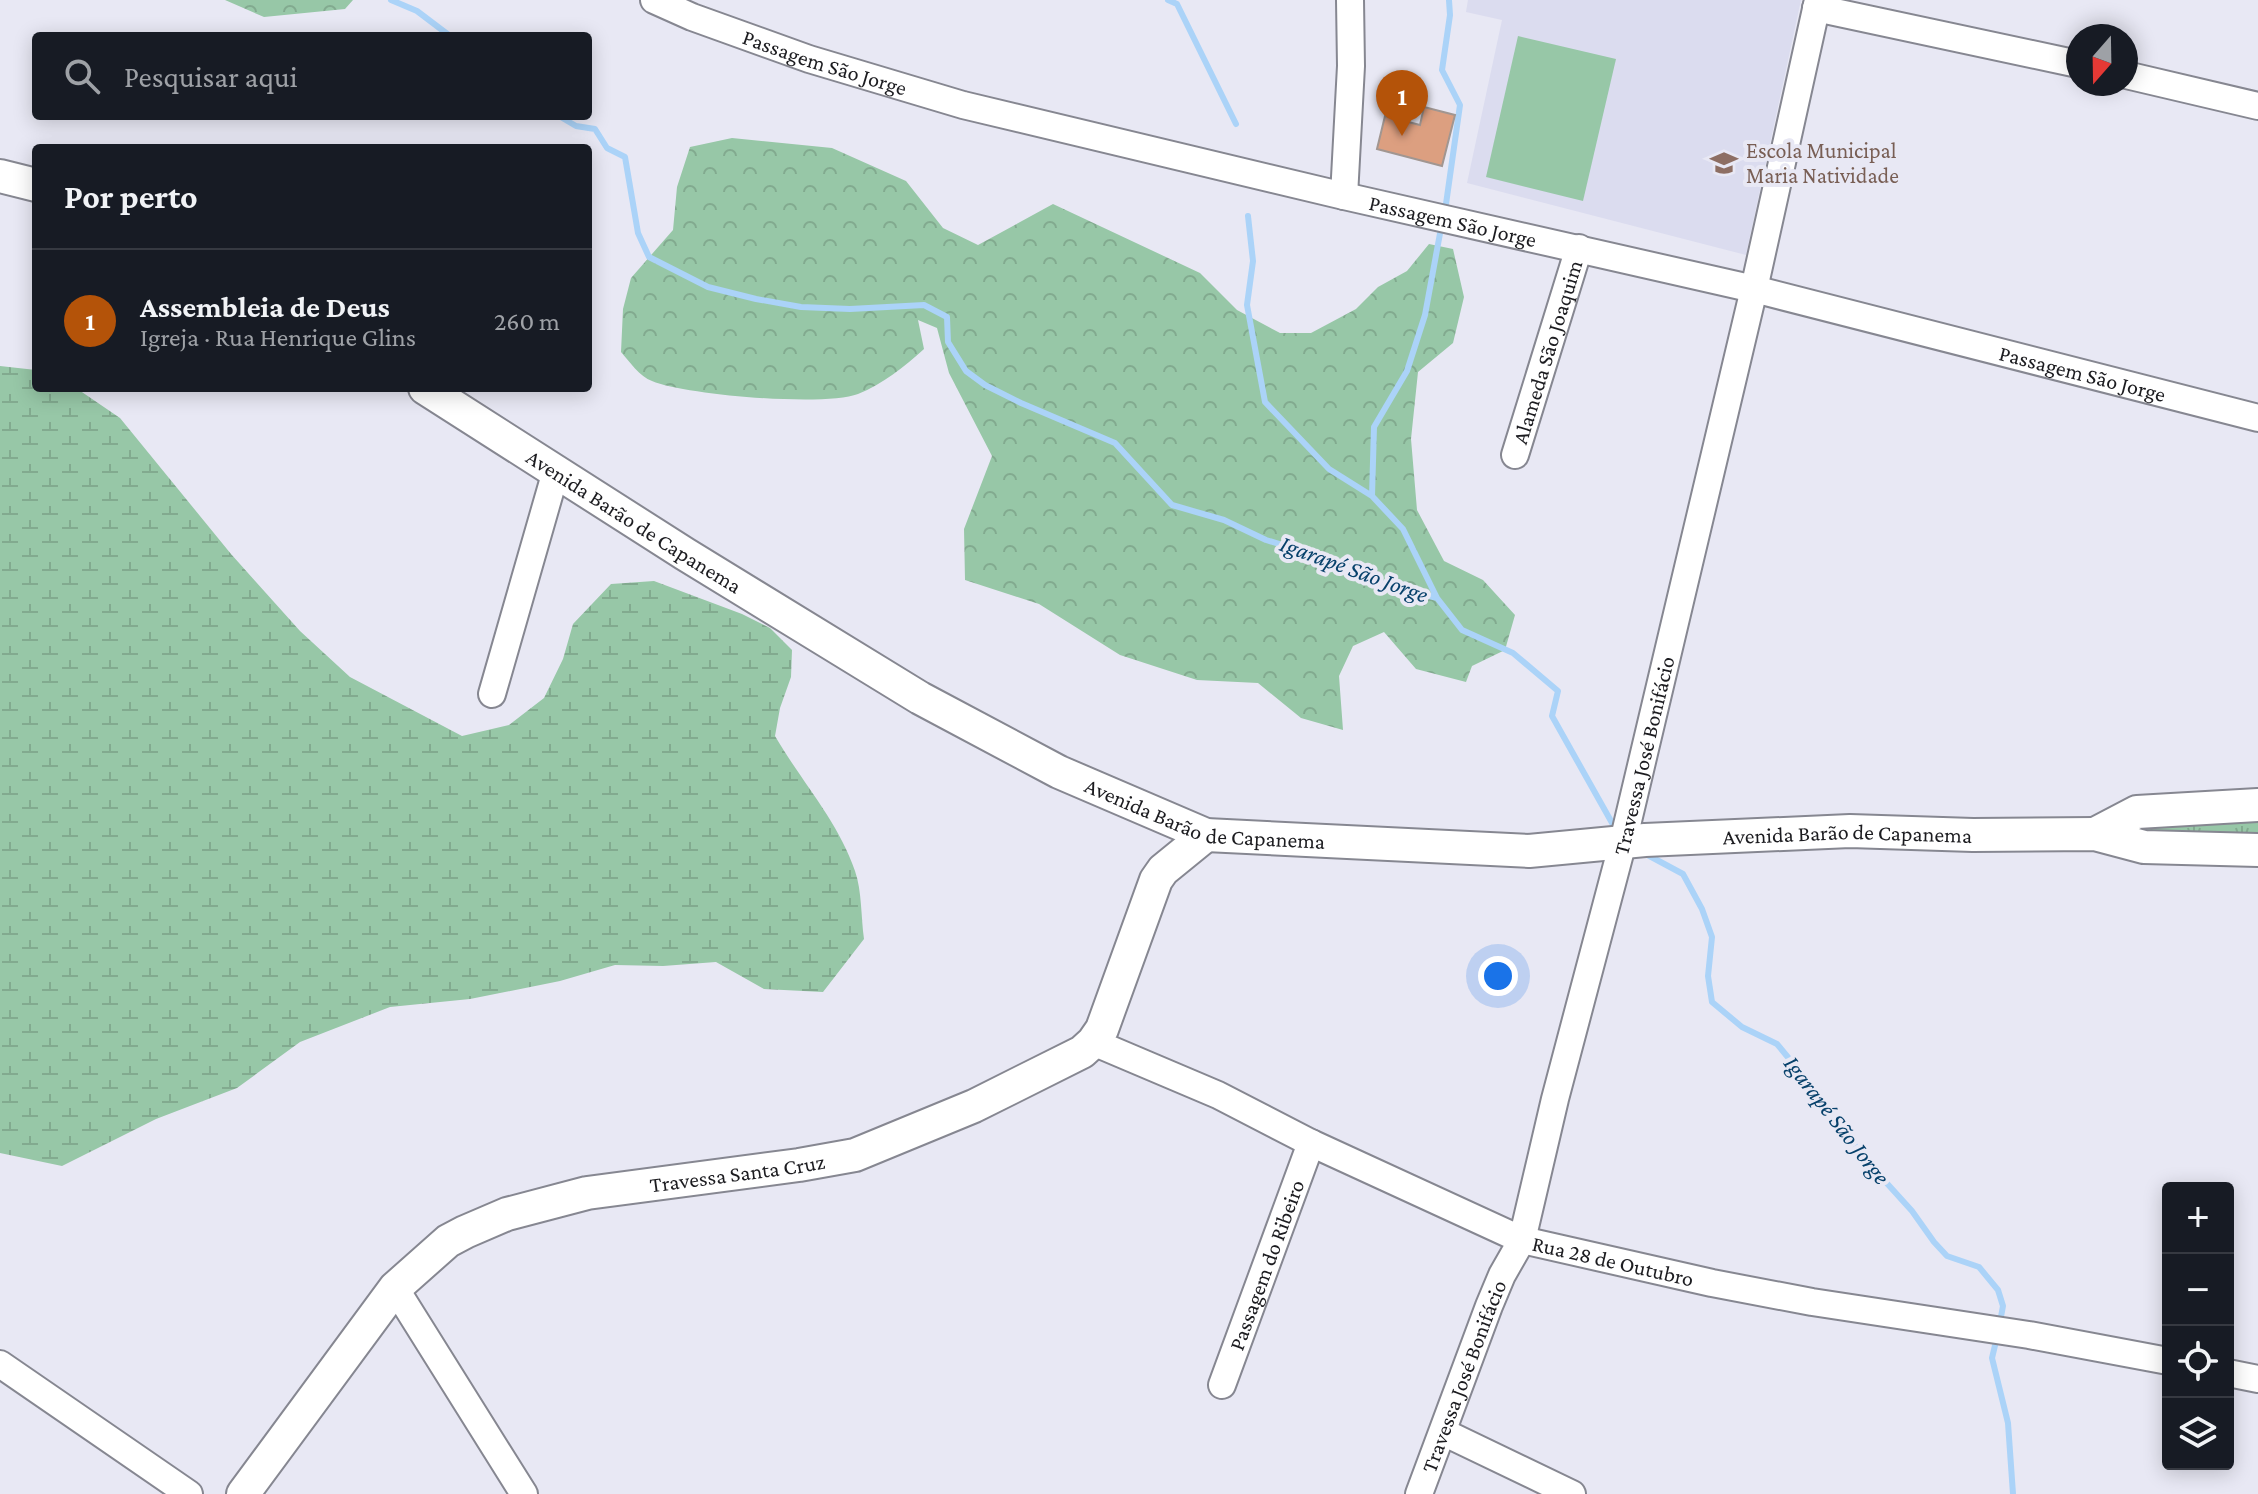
<!DOCTYPE html>
<html lang="pt">
<meta charset="utf-8">
<style>
:root{--surface:#171b24;--page:#20242c;--text:#f1f3f6;--muted:#9ea1a6;--line:#363941;--accent:#b45309}
body{margin:0;font-family:"Crimson Pro",serif;background:var(--page);color:var(--text)}
.controls{position:absolute;right:24px;bottom:24px;display:grid;overflow:hidden;border-radius:8px;box-shadow:0 4px 20px #0003}
.controls button{width:72px;height:72px;display:grid;place-items:center;padding:0;border:0;border-bottom:2px solid var(--line);background:var(--surface);color:var(--text);font:40px sans-serif}
.compass{position:absolute;left:2066px;top:24px;width:72px;height:72px;border-radius:50%;background:var(--surface);box-shadow:0 4px 20px #0003;rotate:200deg}
.you{position:absolute;left:1498px;top:976px;width:28px;height:28px;margin:-20px;border:6px solid #fff;border-radius:50%;background:#1a73e8;box-shadow:0 0 0 12px #1a73e833}
.badge{display:grid;place-items:center;width:52px;height:52px;border-radius:50%;background:var(--accent);color:#fff;font-size:26px;font-weight:700}
.pin{position:absolute;translate:-50% -66px;filter:drop-shadow(0 2px 4px #0008)}
.pin::after{content:'';position:absolute;top:42px;width:28px;height:24px;background:inherit;clip-path:polygon(0 0,100% 0,50% 100%)}
.list{margin:0;padding:0;list-style:none}
h2{display:flex;justify-content:space-between;align-items:center;height:104px;margin:0;padding:0 32px;font-size:34px}
h2 small{font-size:26px;font-weight:400;color:var(--muted)}
.list li{display:grid;grid-template-columns:52px 1fr auto;gap:24px;align-items:center;box-sizing:border-box;height:144px;padding:0 32px;border-top:2px solid var(--line)}
.list b{display:block;font-size:30px;white-space:nowrap}
.list p{margin:0;font-size:26px;white-space:nowrap;color:var(--muted)}
.list em{font-size:26px;font-style:normal;color:var(--muted)}
.icon{flex:none;width:44px;height:44px;fill:none;stroke:currentColor;stroke-width:2;stroke-linecap:round;stroke-linejoin:round}
.map{position:relative;flex:none;width:2258px;height:1494px;overflow:hidden}
.search{position:absolute;background:var(--surface);box-shadow:0 4px 20px #0003;left:32px;top:32px;width:560px;height:88px;display:flex;align-items:center;gap:20px;box-sizing:border-box;padding:0 28px;border-radius:8px;color:var(--muted);font-size:30px}
.panel{position:absolute;background:var(--surface);box-shadow:0 4px 20px #0003;left:32px;top:144px;width:560px;height:248px;border-radius:8px}
.map>svg:first-child{display:block}
.built{fill:#dbdcef}
.grass{fill:#97c7a7}
.forest{fill:url(#forest-crowns)}
.wetland{fill:url(#wetland-marsh)}
.park{fill:url(#park-tufts)}
.lines{fill:none;stroke-linecap:round;stroke-linejoin:round}
.stream{stroke:#abd3f8;stroke-width:6}
.building{fill:#dc9f80;stroke:#a19691;stroke-width:2}
.minor-casing{stroke:#868791;stroke-width:30}
.tertiary-casing{stroke:#868791;stroke-width:36}
.minor{stroke:#fff;stroke-width:26}
.tertiary{stroke:#fff;stroke-width:32}
.labels{text-anchor:middle;stroke-width:8;stroke-linejoin:round;paint-order:stroke}
.street-label{font-size:22px;fill:#1c1c20;stroke:#e8e8f4}
.education-label{font-size:22px;fill:#785e54;stroke:#e8e8f4;text-anchor:start}
.water-label{font-size:24px;font-style:italic;fill:#07416b;stroke:#e8e8f4}
</style>
<div class="map">
<svg width="2258" height="1494" viewBox="0 0 2258 1494">
<defs>
<pattern id="forest-crowns" width="20" height="18" patternUnits="userSpaceOnUse" patternTransform="scale(2)"><rect width="20" height="18" fill="#97c7a7"/><path d="M2 6a3 3 0 1 1 6 0M12 15a3 3 0 1 1 6 0" fill="none" stroke="#82aa8f"/></pattern>
<pattern id="wetland-marsh" width="20" height="14" patternUnits="userSpaceOnUse" patternTransform="scale(2)"><rect width="20" height="14" fill="#97c7a7"/><path d="M1 5h8M5 5V1M11 12h8M15 12V8" fill="none" stroke="#82aa8f"/></pattern>
<pattern id="park-tufts" width="24" height="20" patternUnits="userSpaceOnUse" patternTransform="scale(2)"><rect width="24" height="20" fill="#97c7a7"/><path d="M3 7l-1-3M5 7V3M7 7l1-3M15 17l-1-3M17 17v-4M19 17l1-3" fill="none" stroke="#82aa8f"/></pattern>
</defs>
<rect width="100%" height="100%" fill="#e8e8f4"/>
<path class="built" d="M1468,0H1801L1746,255L1467,183L1502,20L1466,12Z"/>
<path class="grass" d="M1518,36L1616,59L1583,201L1486,177Z"/>
<path class="forest" d="M225,0H353L345,9L264,17Z
M732,138L832,148L906,181L943,228L978,245L1053,204L1200,273L1237,310L1280,333H1311L1356,309L1378,287L1407,271L1429,244L1453,249L1464,297L1453,343L1418,372L1411,439L1417,510L1444,561L1483,580L1515,615L1505,650L1472,666L1466,682L1416,669L1384,632L1353,646L1339,676L1343,730L1301,718L1258,683L1197,680L1120,655L1039,604L965,580L964,529L992,456L949,373L937,328L918,320L924,349C904,367 883,384 858,394C825,407 685,395 652,381C640,377 629,361 621,352L623,309L631,278L673,230L677,187L690,147Z"/>
<path class="wetland" d="M0,366L36,370V388H76L120,418L231,554L300,631L350,677L462,736L509,725L544,698L563,659L573,624L611,584L654,581L742,614L770,628L792,650L791,677L780,708L775,736C801,781 838,821 855,871C862,891 861,918 864,939L823,992L764,989L716,962L663,966L615,965L560,981L470,999L390,1007L300,1042L237,1088L156,1119L62,1166L0,1153Z"/>
<path class="park" d="M2258,819V837L2144,834L2138,828L2145,824Z"/>
<g class="lines">
<path class="stream" d="M391,0L417,11L450,36
M1168,0L1177,4L1236,124
M559,116L576,126L595,129L607,148L625,157L638,233L649,257L708,287L756,299L801,307L850,309L924,305L947,317L948,342L966,371L985,385L1021,403L1115,443L1172,505L1224,520L1266,540L1312,554L1378,582L1437,598L1462,630L1513,653L1558,691L1552,716L1616,830
M1446,204L1460,105L1442,70L1450,15L1449,0
M1248,216L1253,261L1247,305L1265,402L1329,469L1372,496
M1437,598L1403,529L1372,496L1374,427L1407,371L1425,315L1441,228
M1642,852L1683,874L1702,909L1712,937L1708,976L1712,1002L1742,1027L1777,1044L1810,1084L1864,1158L1912,1211L1934,1242L1947,1256L1979,1267L1998,1290L2003,1306L2000,1322
M1997,1337L1992,1358L2008,1423L2013,1494"/>
</g>
<path class="building" d="M1424,107L1455,115L1442,166L1377,149L1385,116L1420,125Z"/>
<g class="lines">
<g class="minor-casing">
<g id="minor">
<path id="s1" d="M654,0L692,17L809,59L963,105L1344,196L1754,289L2258,418"/>
<path d="M1816,8L2078,64"/>
<path d="M2126,75L2258,106"/>
<path d="M1344,196L1351,66L1350,0"/>
<path id="s2" d="M1515,455L1579,248"/>
<path d="M492,694L556,471"/>
<path id="s3" d="M1093,1042L1218,1095L1311,1143L1522,1240L1712,1283L1812,1302L2029,1335L2168,1361"/>
<path d="M395,1288L524,1494"/>
<path d="M0,1364L189,1494"/>
<path d="M2228,1373L2258,1379"/>
<path id="s4" d="M1222,1385L1311,1143"/>
<path d="M1443,1432L1572,1494"/>
<path id="s5" d="M1419,1494L1489,1306L1502,1275L1522,1240L1555,1099L1623,842L1754,289L1818,0"/>
</g>
</g>
<g class="tertiary-casing">
<g id="tertiary">
<path d="M0,176L36,185"/>
<path id="s6" d="M425,388L685,554L920,698L1059,772L1206,835L1529,851L1645,840L1850,831L1973,835L2095,834L2144,847L2258,850"/>
<path d="M2095,834L2137,812L2258,805"/>
<path id="s7" d="M243,1494L395,1288L448,1241L465,1232L507,1214L587,1193L799,1165L855,1155L974,1106L1082,1052L1093,1042L1102,1029L1156,880L1163,870L1206,835"/>
</g>
</g>
<use href="#minor" class="minor"/>
<use href="#tertiary" class="tertiary"/>
</g>
<defs>
<g id="school-bare" transform="scale(2.16)"><path d="M0-5L7-2L0 1L-7-2ZM-4 1L0 2.5L4 1V4Q0 6-4 4Z" fill="#8d6e63" stroke="#e8e8f4" stroke-width="2.5" paint-order="stroke"/></g>
</defs>
<g fill-rule="evenodd">
<use href="#school-bare" x="1724" y="163"/>
</g>
<g class="labels">
<g class="street-label">
<text dy="8" stroke="none"><textPath href="#s1" startOffset="182">Passagem São Jorge</textPath></text>
<text dy="8" stroke="none"><textPath href="#s1" startOffset="830">Passagem São Jorge</textPath></text>
<text dy="8" stroke="none"><textPath href="#s2" startOffset="108">Alameda São Joaquim</textPath></text>
<text dy="8" stroke="none"><textPath href="#s1" startOffset="1478">Passagem São Jorge</textPath></text>
<text dy="8" stroke="none"><textPath href="#s6" startOffset="248">Avenida Barão de Capanema</textPath></text>
<text dy="8" stroke="none"><textPath href="#s5" startOffset="774">Travessa José Bonifácio</textPath></text>
<text dy="8" stroke="none"><textPath href="#s6" startOffset="896">Avenida Barão de Capanema</textPath></text>
<text dy="8" stroke="none"><textPath href="#s6" startOffset="1544">Avenida Barão de Capanema</textPath></text>
<text dy="8" stroke="none"><textPath href="#s7" startOffset="626">Travessa Santa Cruz</textPath></text>
<text dy="8" stroke="none"><textPath href="#s3" startOffset="566">Rua 28 de Outubro</textPath></text>
<text dy="8" stroke="none"><textPath href="#s4" startOffset="128">Passagem do Ribeiro</textPath></text>
<text dy="8" stroke="none"><textPath href="#s5" startOffset="126">Travessa José Bonifácio</textPath></text>
</g>
<g class="education-label">
<text x="1746" y="158">Escola Municipal<tspan x="1746" dy="25">Maria Natividade</tspan></text>
</g>
<g class="water-label">
<text transform="translate(1354 569) rotate(20)" y="8">Igarapé São Jorge</text>
<text transform="translate(1837 1120) rotate(52)" y="8">Igarapé São Jorge</text>
</g>
</g>
</svg>
<div class="controls">
<button>+</button>
<button>−</button>
<button><svg class="icon" aria-label="locate" viewBox="0 0 24 24"><circle cx="12" cy="12" r="6"/><path d="M12 2v4M12 18v4M2 12h4M18 12h4"/></svg></button>
<button><svg class="icon" aria-label="layers" viewBox="0 0 24 24"><path d="M12 4l9 5-9 5-9-5zM3 14l9 5 9-5"/></svg></button>
</div>
<svg class="compass" viewBox="-18 -18 36 36"><path d="M0-13l5 13h-10z" fill="#e53935"/><path d="M0 13l5-13h-10z" fill="#9ea1a6"/></svg>
<div class="you"></div>
<div class="pin badge" style="left:1402px;top:136px">1</div>
<div class="search"><svg class="icon" aria-label="search" viewBox="0 0 24 24"><circle cx="10" cy="10" r="6"/><path d="M15 15l6 6"/></svg>Pesquisar aqui</div>
<section class="panel">
<h2>Por perto<small></small></h2>
<ul class="list">
<li><span class="badge">1</span><div><b>Assembleia de Deus</b><p>Igreja · Rua Henrique Glins</p></div><em>260 m</em></li>
</ul>
</section>
</div>
